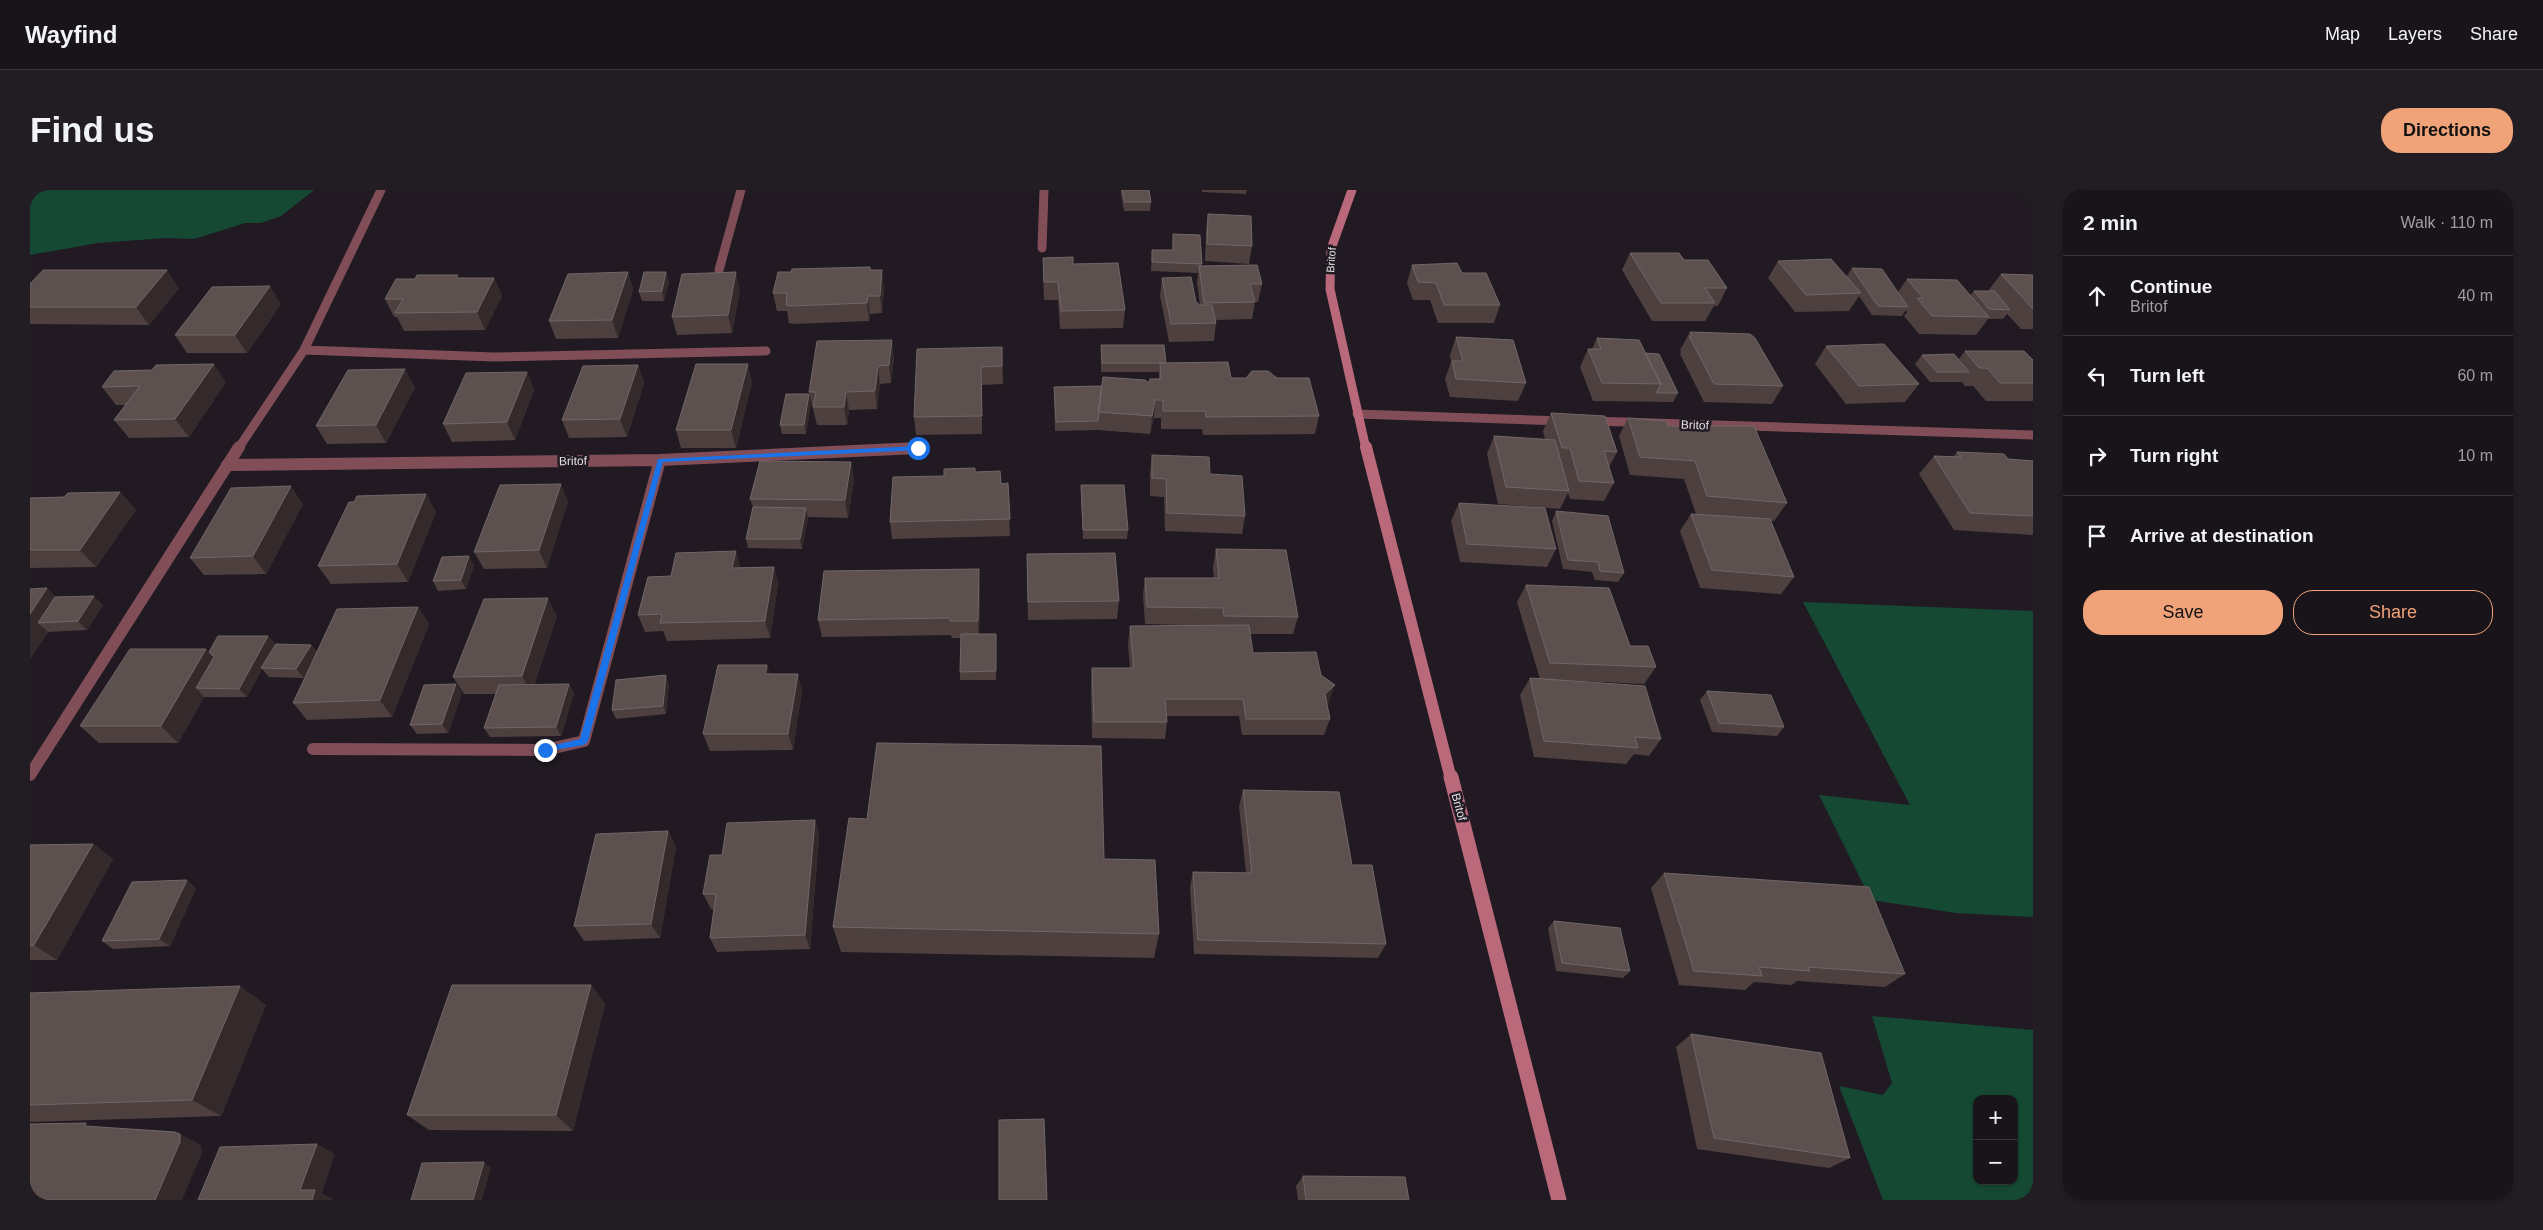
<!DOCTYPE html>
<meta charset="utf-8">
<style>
:root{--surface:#19141a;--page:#221d23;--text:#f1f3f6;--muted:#9f9ea2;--line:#373339;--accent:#f0a278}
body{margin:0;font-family:Helvetica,sans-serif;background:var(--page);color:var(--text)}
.controls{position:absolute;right:15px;bottom:15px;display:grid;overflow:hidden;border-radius:10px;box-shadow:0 1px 4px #0004}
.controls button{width:45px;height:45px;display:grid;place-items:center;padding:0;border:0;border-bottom:1px solid var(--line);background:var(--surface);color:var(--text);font:25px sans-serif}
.stop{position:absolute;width:15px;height:15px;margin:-11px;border:4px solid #1a73e8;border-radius:50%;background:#fff}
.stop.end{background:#1a73e8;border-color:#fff;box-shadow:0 1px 5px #0008}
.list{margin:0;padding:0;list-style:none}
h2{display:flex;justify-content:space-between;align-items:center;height:65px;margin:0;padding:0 20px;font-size:21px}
h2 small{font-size:16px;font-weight:400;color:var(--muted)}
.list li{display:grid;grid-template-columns:32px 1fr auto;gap:15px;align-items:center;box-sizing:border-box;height:80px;padding:0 20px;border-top:1px solid var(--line)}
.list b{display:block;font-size:19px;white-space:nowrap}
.list p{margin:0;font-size:16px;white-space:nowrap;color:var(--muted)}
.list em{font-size:16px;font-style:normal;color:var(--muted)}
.actions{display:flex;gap:10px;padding:15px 20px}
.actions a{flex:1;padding:11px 0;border:1px solid var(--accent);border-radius:20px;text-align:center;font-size:18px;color:var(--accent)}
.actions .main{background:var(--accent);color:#111}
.icon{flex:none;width:28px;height:28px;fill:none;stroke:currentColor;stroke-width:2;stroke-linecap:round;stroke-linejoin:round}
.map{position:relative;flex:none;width:2003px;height:1010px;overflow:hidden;border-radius:20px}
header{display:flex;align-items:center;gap:30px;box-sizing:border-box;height:70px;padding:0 25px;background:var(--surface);border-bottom:1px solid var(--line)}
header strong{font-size:24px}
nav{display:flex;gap:28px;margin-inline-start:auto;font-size:18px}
.intro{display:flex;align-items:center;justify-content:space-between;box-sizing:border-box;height:120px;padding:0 30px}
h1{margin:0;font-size:35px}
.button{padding:12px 22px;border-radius:20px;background:var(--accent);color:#111;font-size:18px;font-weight:700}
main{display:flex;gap:30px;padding:0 30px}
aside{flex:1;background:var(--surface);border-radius:20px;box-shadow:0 1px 4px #0004}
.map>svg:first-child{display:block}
.green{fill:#154934;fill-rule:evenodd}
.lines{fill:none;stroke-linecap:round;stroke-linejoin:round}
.street-far1{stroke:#814e58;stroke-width:9}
.street{stroke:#814e58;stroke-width:12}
.secondary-far2{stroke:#b9697a;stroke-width:9}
.secondary-far1{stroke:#b9697a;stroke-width:12}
.secondary{stroke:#b9697a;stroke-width:15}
.wall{fill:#4d403e}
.shaded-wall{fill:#352a2b}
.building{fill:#5d514f;stroke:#726767}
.route{fill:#1a73e8}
.labels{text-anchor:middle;stroke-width:5;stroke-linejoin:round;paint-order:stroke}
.far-street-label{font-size:11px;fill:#e3dee4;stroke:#211a23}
.street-label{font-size:12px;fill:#e3dee4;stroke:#211a23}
</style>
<header>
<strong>Wayfind</strong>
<nav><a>Map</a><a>Layers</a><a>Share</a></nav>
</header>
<div class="intro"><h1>Find us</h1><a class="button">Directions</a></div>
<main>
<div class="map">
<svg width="2003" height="1010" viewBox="0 0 2003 1010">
<rect width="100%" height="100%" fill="#211a23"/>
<path class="green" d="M0,0H284L251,26L231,33H215L164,49L136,48L68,53L0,65Z
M1773,412L2003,421V727L1926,723L1841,710L1789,605L1880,615Z
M1842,826L2003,840V1010H1853L1809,896L1853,905L1862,893ZM1947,909H1984V991H1947Z"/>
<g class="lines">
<path class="street-far1" d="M1012,58L1014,0
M689,80L711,0
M274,160L464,167L736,161
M1327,224L1533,231
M1561,231L2003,245
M208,259L274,160L351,0
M874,259L888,258"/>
<path class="street" d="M197,275L630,270L888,258
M283,559L515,560L554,551L630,270
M0,585L209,257"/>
<path class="secondary-far2" d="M1322,0L1301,59L1300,99L1336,259"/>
<path class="secondary-far1" d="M1336,257L1421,589"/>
<path class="secondary" d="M1421,587L1529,1010"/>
</g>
<path class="wall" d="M1091,0H1119L1121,12L1120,21H1094L1091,5Z
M1172,0H1217L1216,4L1172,2Z
M1178,24L1222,56L1219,74L1175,71L1176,42Z
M1143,44L1172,74V76L1232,94L1228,112H1225L1222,129L1186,130V133L1184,151L1139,152L1130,106L1132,88L1170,115L1167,93L1168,83L1121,81L1122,60H1142Z
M1600,63L1654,70L1697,98L1688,116H1684L1675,131H1622L1592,80Z
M1013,68L1043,74L1095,120L1093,138L1030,139L1028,110H1014L1013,85Z
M1748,71L1816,87L1822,78L1868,102L1877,89L1940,105L1944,101H1958L1971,84L2003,85V139H1991L1977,124L1973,129H1958L1946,145L1889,144L1874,126L1877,122L1876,120L1872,126L1842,125L1829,106L1819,121L1765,122L1738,88Z
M1382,75L1432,83L1470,115L1464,133H1408L1400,110H1383L1377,93Z
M841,80L854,98L852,123L840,124L839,131L764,134L759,133L757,121H747L743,103Z
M598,82L603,100L588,148L526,149L519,131Z
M430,88H464L472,106L455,140L374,141L367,127H364L355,109Z
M639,91L634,111H612L609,102Z
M0,94L149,98L119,135L0,134Z
M710,100L702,143L647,145L642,127Z
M251,114L217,163H157L145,145Z
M1660,142L1753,196L1742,214L1674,212L1650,164L1651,162L1650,160Z
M1426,147L1496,193L1488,211L1420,207L1415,189L1421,172L1420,165Z
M1567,148L1648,203L1643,212L1563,211L1550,177L1558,159H1562Z
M1071,155L1136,173L1201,188L1289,226L1285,244L1173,245L1172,239H1131V228H1124L1120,244L1067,240L1025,241L1024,197L1072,196L1119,193L1129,189V182H1071Z
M1796,156L1889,194L1875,212L1816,214L1785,174Z
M972,157L973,194L952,195V244L886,245L884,227Z
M1935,161L2003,170V211H1956L1943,196H1935L1932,192H1900L1885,174L1892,165L1928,170Z
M864,168L861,193L850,194L847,219L819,220L817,235H787L779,202Z
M608,175L614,193L597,247L539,248L532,230Z
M497,182L504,200L485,250L422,252L413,234Z
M196,192L159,247L99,248L84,230L96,215H86L72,197Z
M722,192L706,258H651L646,240Z
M385,197L356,253L297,254L286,236Z
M779,204L781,213L776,244H752L750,235Z
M1521,223L1587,262L1579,277L1584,293L1574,311L1540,309L1538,303L1530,319L1468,314L1457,264L1464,246L1515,249L1513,241Z
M1598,228L1638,236L1757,313L1744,331H1740L1764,387L1751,404L1670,398L1650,341L1661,324H1666L1654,289L1600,285L1589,246Z
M1927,262L1978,269L2003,271V345L1924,340L1889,284L1904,266L1923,267Z
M1122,265L1180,284L1215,326L1212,344L1135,341L1134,307L1120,306V283Z
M821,272L824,290L818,328L778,327L772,359L718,358L716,349L723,317L720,309Z
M945,282L971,294L978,293L980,346L862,349L860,332L914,286Z
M1051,295L1098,340L1097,349H1053L1051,305Z
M90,302L106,320L66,377L0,378V308L34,307Z
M396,304L406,322L378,392L301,394L288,376Z
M538,311L517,378L454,379L444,362Z
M1429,313L1526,359L1517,377L1430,372L1421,331Z
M273,314L236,384L174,385L160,368Z
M1526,321L1594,383L1588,392L1565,390L1562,382L1533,379L1522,331Z
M1186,359L1268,427L1263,444H1220L1223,463L1291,485L1299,512L1297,514L1300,529L1294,545H1212L1209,526H1137V532L1135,549L1062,548L1061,495L1062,478H1100L1098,454L1100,436H1190L1115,434L1113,405L1115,388H1184L1183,377Z
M997,364L1089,411L1087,429L998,430Z
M444,375L436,399L408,401L403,391Z
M710,377H744L748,394L740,448L637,451L633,441L615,442L608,425L641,386Z
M1496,395L1600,456L1626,477L1614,494L1551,491L1631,549L1619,566L1604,564L1596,574L1504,567L1490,505L1500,488L1510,489L1487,412Z
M950,396L949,444L966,453V490H930V482L931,448H922L921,445L792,447L788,430Z
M0,399L25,407L73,415L57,440L18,442L0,469Z
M388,417L399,434L362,527L277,530L263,513L278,481L274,488L239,487L232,479L217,507H174L148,553H69L50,536L179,462L238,446L246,455H281L287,462Z
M527,426L504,495L539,494L544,503L531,546L460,547L454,538L466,504H434L423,487Z
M737,475L739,484L772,501L763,560L680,561L673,544Z
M426,494L432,503L418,543L387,544L380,535Z
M639,494L636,524L586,529L582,520Z
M1677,501L1754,537L1747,546L1682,542L1670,510Z
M1213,600L1356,754L1348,768L1164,764L1160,697L1163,682L1216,683L1209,616Z
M785,630L789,646L780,759L687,762L680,748L684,719H681L673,704L692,665Z
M638,641L646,657L630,748L554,751L544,736Z
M63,654L83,669L27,770H0V655Z
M1074,669L1129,744L1124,768L811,762L803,737Z
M1634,683L1875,784L1855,797L1767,791L1762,795L1724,792L1715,800L1649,795L1621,698Z
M166,698L140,756L83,759L72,751Z
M1524,731L1600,781L1593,788L1526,781L1518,738Z
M561,795L575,814L543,941L399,940L377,925Z
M0,803L236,815L191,926L0,932Z
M1661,844L1820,968L1799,978L1667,959L1646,857Z
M1273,986L1379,1010H1268L1266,996Z"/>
<path class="shaded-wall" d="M137,80L149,98L119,135L106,117Z
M852,80L854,98L852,123L850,106Z
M598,82L603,100L588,148L582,130Z
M636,82L639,91L634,111L632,101Z
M706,82L710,100L702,143L698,125Z
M464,88L472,106L455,140L447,122Z
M240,96L251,114L217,163L205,145Z
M838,106L840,124L839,131L837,113Z
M862,150L864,168L861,193L859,175Z
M184,174L196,192L159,247L145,229Z
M718,174L722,192L706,258L701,240Z
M608,175L614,193L597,247L590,229Z
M848,176L850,194L847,219L845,201Z
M951,177L952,195V244V226Z
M375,179L385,197L356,253L346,235Z
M497,182L504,200L485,250L477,232Z
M816,202L819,220L817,235L814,217Z
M779,204L781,213L776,244L774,235Z
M1125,210L1124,228L1120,244L1122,226Z
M821,272L824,290L818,328L815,310Z
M531,294L538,311L517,378L509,360Z
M261,296L273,314L236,384L223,366Z
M90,302L106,320L66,377L50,360Z
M396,304L406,322L378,392L367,374Z
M776,318L778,328L772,359L770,349Z
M706,361L711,379L702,378Z
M439,366L444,375L436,399L431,390Z
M744,377L748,394L740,448L735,431Z
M949,379L950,396L949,448L948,431Z
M17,398L35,416L8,433L18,442L0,469V424Z
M64,406L73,415L57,440L48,431Z
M518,408L527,426L501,503L492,486Z
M388,417L399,434L362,527L350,510Z
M238,446L246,455L231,478L232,479L217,507L209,499Z
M281,455L288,464L274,488L266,479Z
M176,459L192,476L166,498L174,507L148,553L131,536Z
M737,475L742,492L735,484Z
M768,484L772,501L763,560L758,544Z
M636,485L639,494L636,524L633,516Z
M426,494L432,503L418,543L412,534Z
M539,494L544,503L531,546L526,537Z
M1305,495L1299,512L1290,521L1295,504Z
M785,630L789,646L780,759L775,745Z
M638,641L646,657L630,748L621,734Z
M63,654L83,669L27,770L4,755Z
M157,690L166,698L140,756L129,749Z
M561,795L575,814L543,941L526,925Z
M210,796L236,815L191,926L162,910Z
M150,944L171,955L172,963L152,1010H125Z
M287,954L305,964L292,1003L304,1010H282L270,1000Z
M454,972L461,978L452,1010H443Z"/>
<path class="building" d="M1092,0H1119L1121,12H1095Z
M1178,24L1221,26L1222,56L1177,54Z
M1143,44L1170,45L1172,74L1122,72V60H1143Z
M1600,63H1649L1654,70H1678L1697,98H1675L1685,113H1631Z
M1043,67V74L1088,73L1095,120L1031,121L1028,92H1014L1013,68Z
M1801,69L1831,103L1776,105L1748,71Z
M1427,73L1432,83H1456L1470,115H1414L1406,93L1388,92L1382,75Z
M1227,75L1232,94H1220L1225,112L1174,113L1169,76Z
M840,77V80H852L850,106H838L837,113L761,116L756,115L757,103H743L748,82H761L762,79Z
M1822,78L1852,79L1878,117L1848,116Z
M13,80H137L106,117H0V94Z
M598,82L582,130L519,131L538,84Z
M614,82H636L632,101L609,102Z
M706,82L698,125L642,127L652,84Z
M1971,84L2003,85V119Z
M387,85H428L426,88H464L447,122L365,123L373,109H355L366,89H385Z
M1161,87L1166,112L1170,115H1182L1186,133L1141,134L1132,88Z
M1877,89L1927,90L1959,127L1902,126L1887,108H1893Z
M240,96L205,145H145L182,97Z
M1944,101H1965L1980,120L1959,119Z
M1660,142L1720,144L1725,148L1753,196L1684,194L1659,146H1662Z
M1426,147L1483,150L1496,193L1426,189L1422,171H1433Z
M1567,148L1609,150L1631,194L1572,193L1558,159H1571Z
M862,150L859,175L848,176L845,201L816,202L814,217H783L786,202H779L787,151Z
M1854,154L1889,194L1829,196L1796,156Z
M1071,155H1134L1136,173H1072Z
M972,157V176L951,177L952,226L884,227L887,159Z
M1935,161H1994L2003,170V193H1970L1957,178H1949Z
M1615,163L1629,164L1648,203H1626L1631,194Z
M1924,164L1939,182H1907L1892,165Z
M1198,172L1201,188H1216L1222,181H1238L1247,188H1279L1289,226L1176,227L1175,221H1133V210H1125L1122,226L1068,222L1073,187L1115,190L1119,193L1120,189H1131L1130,173Z
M184,174L145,229L84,230L110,196L72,197L84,181L122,180L126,175Z
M666,174H718L701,240H646Z
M608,175L590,229L532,230L553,176Z
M375,179L346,235L286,236L318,180Z
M497,182L477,232L413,234L436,183Z
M1072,196L1068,231L1026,232L1024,197Z
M756,204H779L774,235H750Z
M1521,223L1575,226L1587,262L1574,261L1584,293L1549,291L1540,258H1532Z
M1598,228L1636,231L1638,236H1724L1757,313L1677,306L1665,271L1610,267Z
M1464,246L1525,250L1539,301L1476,297Z
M1927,262L1974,264L1978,269L2003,271V326L1940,323L1904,266L1931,267Z
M1122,265L1179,267L1180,284L1212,286L1215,326L1137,323L1136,289L1122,288Z
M730,271L821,272L815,310L720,309Z
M945,278V282L970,281L971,294L978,293L980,329L860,332L863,287L914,286V279Z
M531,294L509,360L444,362L470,295Z
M1051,295H1094L1098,340H1053Z
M261,296L223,366L160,368L201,298Z
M90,302L50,360H0V308L34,307L38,303Z
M396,304L367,374L288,376L319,312H324L327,306Z
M1429,313L1515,318L1526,359L1437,354Z
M723,317L776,318L770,349H716Z
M1526,321L1578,326L1594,383L1570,381L1568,372L1538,370Z
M1661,324L1740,329L1764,387L1682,380Z
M1186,359L1256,360L1268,427L1194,426L1193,418L1117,417L1115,388H1189Z
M706,361L702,378L744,377L735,431L630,433L632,424L608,425L618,387L641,386L646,363Z
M1085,363L1089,411L998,412L997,364Z
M439,366L431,390L403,391L412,367Z
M949,379L948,431H920V428L788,430L794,381Z
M1496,395L1579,398L1600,456H1618L1626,477L1520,473Z
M17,398L0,424V399Z
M64,406L48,431L8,433L25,407Z
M518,408L492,486L423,487L454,409Z
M388,417L350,510L263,513L307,419Z
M1219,435L1223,463L1286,462L1291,485L1305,495L1295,504L1300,529H1216L1213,509H1135L1137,532H1064L1062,478H1104L1100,436Z
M931,444H966V481L930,482Z
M188,446H238L209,499L166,498L184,467L179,462Z
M246,454L281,455L266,479L231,478Z
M100,459H176L131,536H50Z
M688,475H737L735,484H768L758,544H673Z
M636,485L633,516L582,520L586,490Z
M1500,488L1615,496L1631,549L1605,547L1608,558L1514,551Z
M426,494L412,534L380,535L394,495Z
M539,494L526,537L454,538L469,495Z
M1677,501L1741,505L1754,537L1689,533Z
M847,553L1071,556L1074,669L1125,670L1129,744L803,737L819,628L837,629Z
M1213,600L1309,602L1322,675H1342L1356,754L1168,750L1163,682L1222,683Z
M785,630L775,745L680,748L686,704H673L680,665H692L697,633Z
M638,641L621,734L544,736L566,644Z
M63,654L4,755L0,756V655Z
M1634,683L1839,697L1875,784L1778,777L1780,781L1729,777L1732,786L1664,781Z
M157,690L129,749L72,751L102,692Z
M1524,731L1590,738L1600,781L1532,773Z
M422,795H561L526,925H377Z
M210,796L162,910L0,915V803Z
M1661,844L1791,863L1820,968L1684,948Z
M1014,929L1017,1010H969V930Z
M56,933L55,936L145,942L150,944V952L125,1010H0V934Z
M287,954L270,1000H285L282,1010H168L190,957Z
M454,972L443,1010H381L392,973Z
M1273,986L1375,987L1379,1010H1276Z"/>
<path class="route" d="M888,256L891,260L633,272L558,551L554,555L512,562V558L550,549L628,269Z"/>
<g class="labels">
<g class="far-street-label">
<text transform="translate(1301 70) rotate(-86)" y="4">Britof</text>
</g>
<g class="street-label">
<text transform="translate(1665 235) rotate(2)" y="4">Britof</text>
<text transform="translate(543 271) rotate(-1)" y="4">Britof</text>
<text transform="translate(1429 617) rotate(75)" y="4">Britof</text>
</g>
</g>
</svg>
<div class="controls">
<button>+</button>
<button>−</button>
</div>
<div class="stop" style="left:888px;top:258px"></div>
<div class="stop end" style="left:515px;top:560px"></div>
</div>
<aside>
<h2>2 min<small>Walk · 110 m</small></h2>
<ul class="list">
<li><svg class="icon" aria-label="ahead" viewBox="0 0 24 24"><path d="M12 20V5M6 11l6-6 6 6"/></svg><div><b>Continue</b><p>Britof</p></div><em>40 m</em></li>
<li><svg class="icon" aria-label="left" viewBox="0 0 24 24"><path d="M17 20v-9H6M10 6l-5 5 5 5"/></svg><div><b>Turn left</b></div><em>60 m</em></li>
<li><svg class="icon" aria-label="right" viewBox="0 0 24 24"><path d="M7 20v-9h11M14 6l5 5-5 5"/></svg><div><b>Turn right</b></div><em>10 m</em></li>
<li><svg class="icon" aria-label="arrive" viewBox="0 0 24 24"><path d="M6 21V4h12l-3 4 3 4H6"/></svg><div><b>Arrive at destination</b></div></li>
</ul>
<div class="actions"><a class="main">Save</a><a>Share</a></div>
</aside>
</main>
